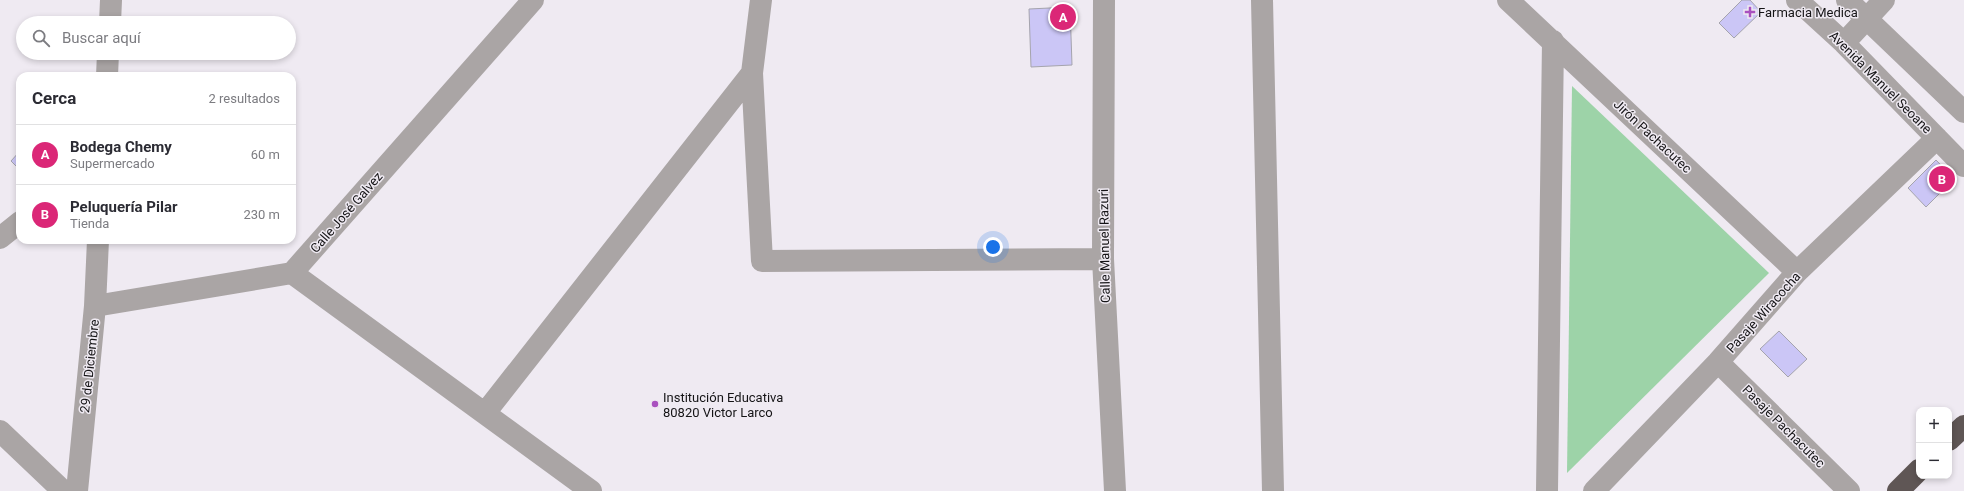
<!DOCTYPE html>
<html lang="es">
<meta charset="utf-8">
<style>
:root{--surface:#fff;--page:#f7f7f7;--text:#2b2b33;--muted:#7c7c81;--line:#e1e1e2;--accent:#db2777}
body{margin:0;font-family:Roboto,sans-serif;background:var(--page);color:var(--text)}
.controls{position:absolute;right:12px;bottom:12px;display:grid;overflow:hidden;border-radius:8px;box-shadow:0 2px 6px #0003}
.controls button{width:36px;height:36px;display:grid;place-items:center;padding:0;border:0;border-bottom:1px solid var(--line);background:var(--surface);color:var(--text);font:20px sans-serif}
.you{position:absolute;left:993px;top:247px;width:14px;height:14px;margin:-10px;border:3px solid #fff;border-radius:50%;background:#1a73e8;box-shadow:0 0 0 6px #1a73e833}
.badge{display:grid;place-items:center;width:26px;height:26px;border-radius:50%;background:var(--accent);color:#fff;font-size:13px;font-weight:700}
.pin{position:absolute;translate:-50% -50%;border:2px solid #fff;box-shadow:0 1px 4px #0006}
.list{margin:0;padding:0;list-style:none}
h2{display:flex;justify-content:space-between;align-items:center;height:52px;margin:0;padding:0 16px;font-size:17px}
h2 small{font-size:13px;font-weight:400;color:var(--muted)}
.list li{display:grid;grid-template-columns:26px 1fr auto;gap:12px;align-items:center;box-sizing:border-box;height:60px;padding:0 16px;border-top:1px solid var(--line)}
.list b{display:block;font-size:15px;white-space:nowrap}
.list p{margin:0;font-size:13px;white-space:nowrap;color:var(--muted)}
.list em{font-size:13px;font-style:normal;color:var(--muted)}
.icon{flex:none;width:22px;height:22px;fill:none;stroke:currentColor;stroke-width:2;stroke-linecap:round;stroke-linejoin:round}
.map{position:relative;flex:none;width:1964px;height:491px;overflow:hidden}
.search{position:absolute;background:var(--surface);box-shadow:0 2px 6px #0003;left:16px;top:16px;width:280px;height:44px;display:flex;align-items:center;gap:10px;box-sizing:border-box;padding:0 14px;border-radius:22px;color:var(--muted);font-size:15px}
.panel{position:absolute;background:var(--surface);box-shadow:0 2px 6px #0003;left:16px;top:72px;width:280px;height:172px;border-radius:12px}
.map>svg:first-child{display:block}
.green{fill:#9dd3a8}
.building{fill:#cbc6f6;stroke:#a5a4ad}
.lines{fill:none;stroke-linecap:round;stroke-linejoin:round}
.minor{stroke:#aaa5a5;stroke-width:22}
.highway{stroke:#5f5655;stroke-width:22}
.poi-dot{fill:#a951bf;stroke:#efeaf2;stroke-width:1.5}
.labels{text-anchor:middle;stroke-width:3;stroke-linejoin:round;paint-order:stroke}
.poi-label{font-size:13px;fill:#151416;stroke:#efeaf2;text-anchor:start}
.street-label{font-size:13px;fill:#151416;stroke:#efeaf2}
</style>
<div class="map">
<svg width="1964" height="491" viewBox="0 0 1964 491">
<rect width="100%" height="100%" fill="#efeaf2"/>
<path class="green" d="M1572,86L1769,273L1567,473Z"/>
<path class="building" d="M1742,0H1750L1761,12L1734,38L1719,23Z
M1070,7L1072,65L1031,67L1029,9Z
M20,151V170L11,161Z
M1936,160L1954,179L1926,207L1908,188Z
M1779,331L1807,359L1788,377L1760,349Z"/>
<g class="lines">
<path class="minor" d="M761,0L752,73L762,261L1103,259
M1104,0L1103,259L1115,491
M1262,0L1273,491
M1508,0L1797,272
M1797,0L1844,43L1964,166
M1847,0L1964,112
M110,23L111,0
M1844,43L1884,0
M107,76L108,53
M0,238L20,222
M292,273L591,491
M95,306L292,273L533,0
M1718,362L1849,491
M485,413L752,73
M0,431L63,491
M77,491L95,306L98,240
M1547,491L1553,41
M1594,491L1718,362L1797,272L1937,138"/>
<path class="highway" d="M1949,440L1964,426
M1898,491L1919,470"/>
</g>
<g class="poi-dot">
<path d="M1748 6h4v4h4v4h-4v4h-4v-4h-4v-4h4z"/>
<circle cx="655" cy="404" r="4"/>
</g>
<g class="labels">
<g class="poi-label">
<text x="1758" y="17">Farmacia Medica</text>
<text x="663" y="402">Institución Educativa<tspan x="663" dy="15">80820 Victor Larco</tspan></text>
</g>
<g class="street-label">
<text transform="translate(1881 82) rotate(45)" y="5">Avenida Manuel Seoane</text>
<text transform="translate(1653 136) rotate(43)" y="5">Jirón Pachacutec</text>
<text transform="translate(346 212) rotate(-49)" y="5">Calle José Galvez</text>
<text transform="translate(1104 246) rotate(-91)" y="5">Calle Manuel Razuri</text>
<text transform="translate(1763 312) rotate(-48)" y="5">Pasaje Wiracocha</text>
<text transform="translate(89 366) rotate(-84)" y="5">29 de Diciembre</text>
<text transform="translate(1784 426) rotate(45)" y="5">Pasaje Pachacutec</text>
</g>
</g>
</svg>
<div class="controls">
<button>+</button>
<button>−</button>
</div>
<div class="you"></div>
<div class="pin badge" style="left:1063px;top:17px">A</div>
<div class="pin badge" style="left:1942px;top:179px">B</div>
<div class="search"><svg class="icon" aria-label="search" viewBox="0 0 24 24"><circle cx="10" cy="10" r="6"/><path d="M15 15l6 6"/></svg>Buscar aquí</div>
<section class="panel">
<h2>Cerca<small>2 resultados</small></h2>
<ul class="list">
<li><span class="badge">A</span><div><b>Bodega Chemy</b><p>Supermercado</p></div><em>60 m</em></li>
<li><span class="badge">B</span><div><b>Peluquería Pilar</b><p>Tienda</p></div><em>230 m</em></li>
</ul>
</section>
</div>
